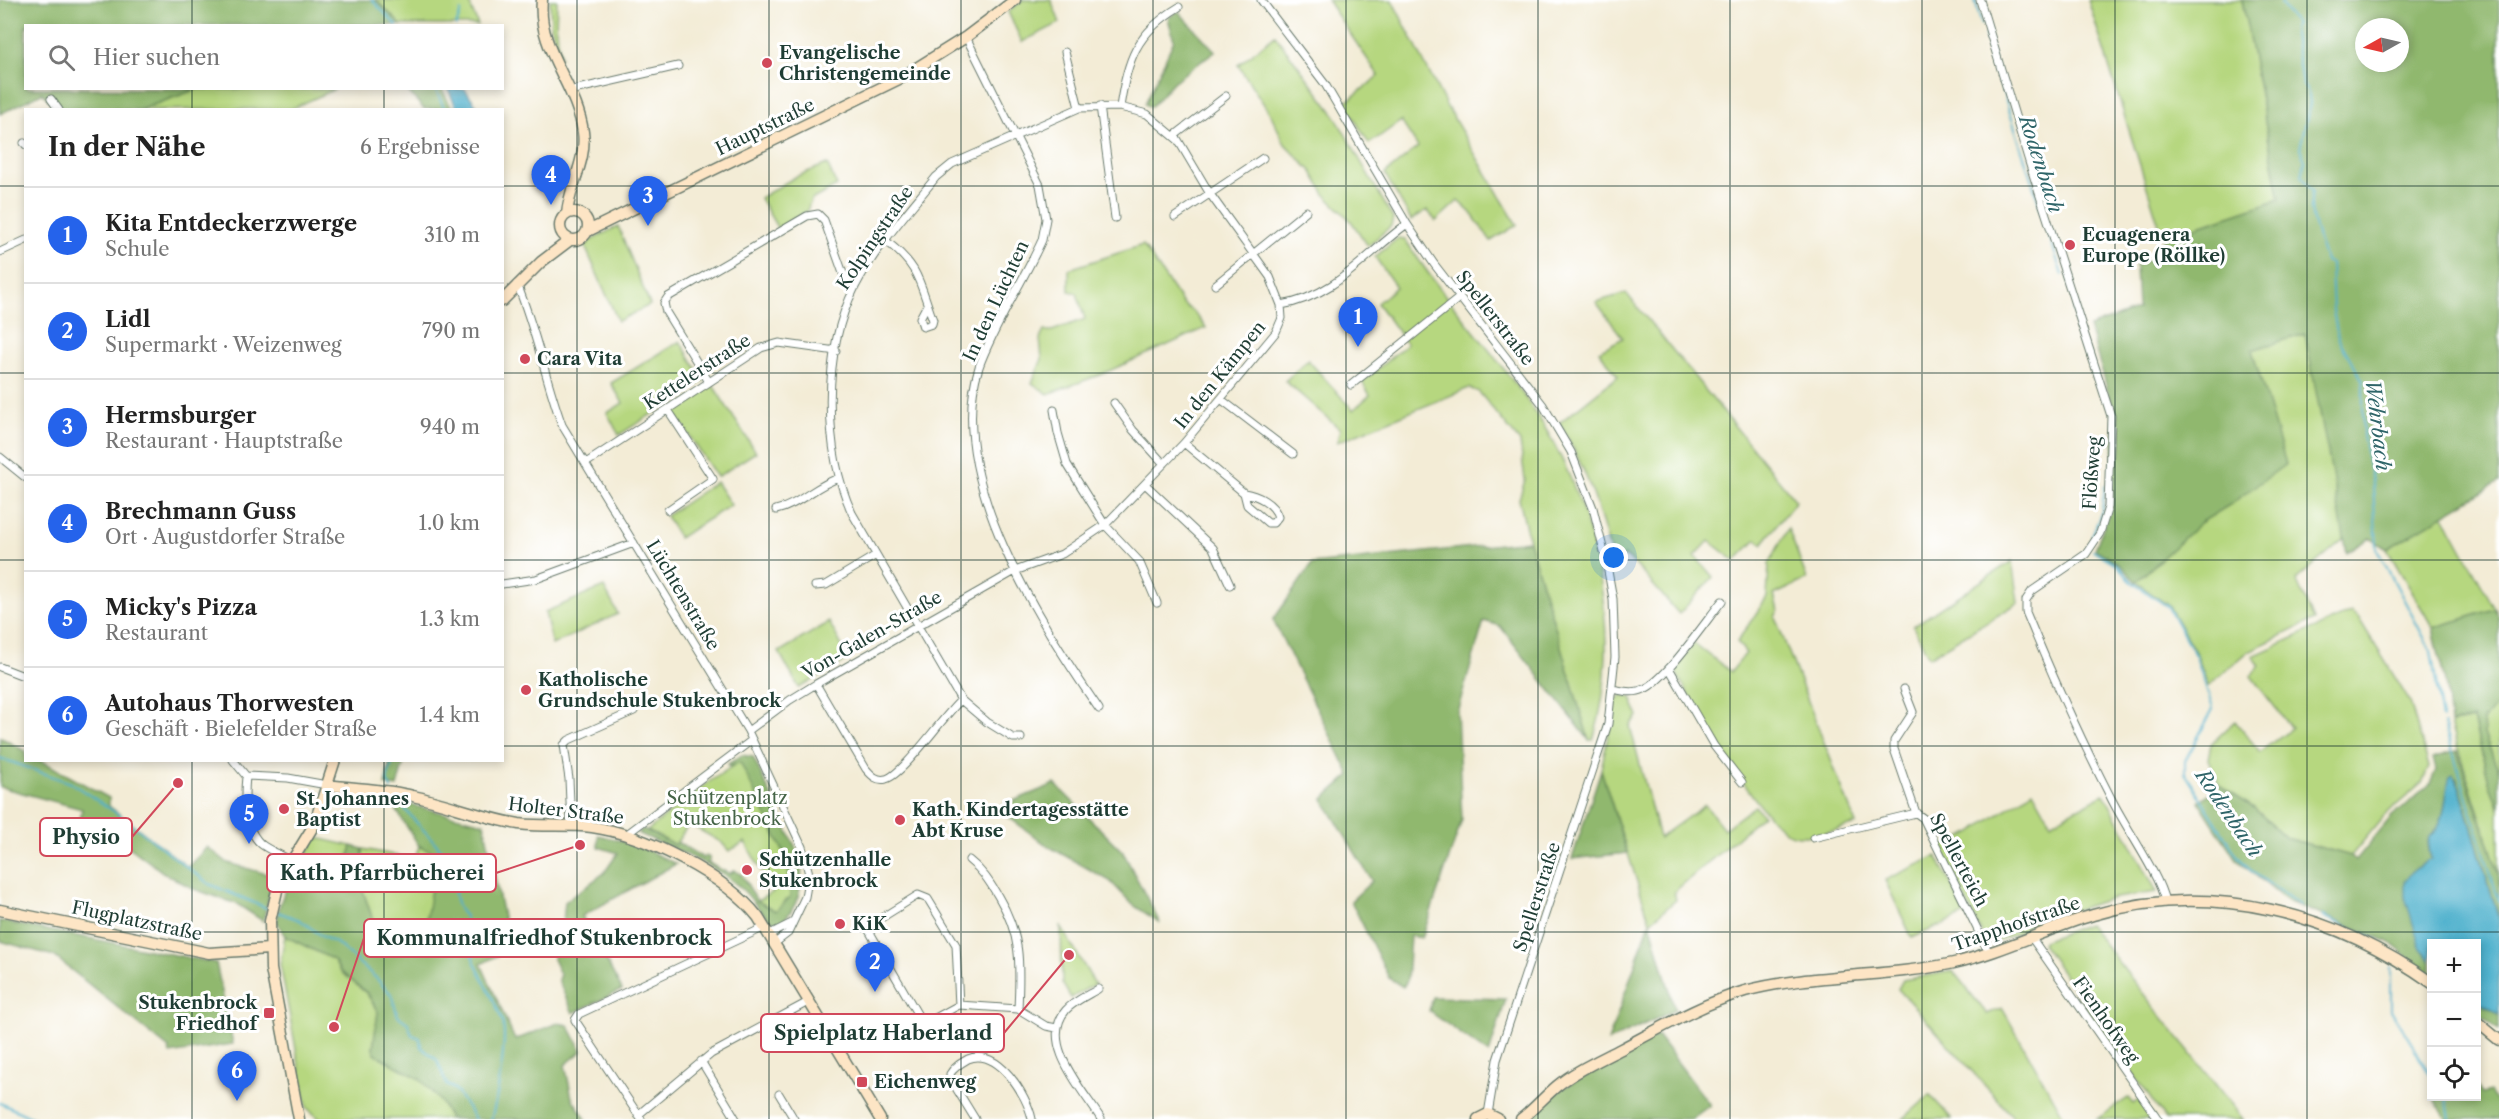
<!DOCTYPE html>
<html lang="de">
<meta charset="utf-8">
<style>
:root{--surface:#fff;--page:#f2f2f2;--text:#222;--muted:#767676;--line:#e0e0e0;--accent:#2563eb}
body{margin:0;font-family:"Libre Caslon Text",serif;background:var(--page);color:var(--text)}
.controls{position:absolute;right:18px;bottom:18px;display:grid;overflow:hidden;border-radius:0px;box-shadow:0 3px 9px #0003}
.controls button{width:54px;height:54px;display:grid;place-items:center;padding:0;border:0;border-bottom:2px solid var(--line);background:var(--surface);color:var(--text);font:30px sans-serif}
.compass{position:absolute;left:2355px;top:18px;width:54px;height:54px;border-radius:50%;background:var(--surface);box-shadow:0 3px 9px #0003;rotate:262deg}
.you{position:absolute;left:1614px;top:558px;width:21px;height:21px;margin:-15px;border:4px solid #fff;border-radius:50%;background:#1a73e8;box-shadow:0 0 0 9px #1a73e833}
.badge{display:grid;place-items:center;width:39px;height:39px;border-radius:50%;background:var(--accent);color:#fff;font-size:20px;font-weight:700}
.pin{position:absolute;translate:-50% -50px;filter:drop-shadow(0 2px 3px #0008)}
.pin::after{content:'';position:absolute;top:32px;width:21px;height:18px;background:inherit;clip-path:polygon(0 0,100% 0,50% 100%)}
.list{margin:0;padding:0;list-style:none}
h2{display:flex;justify-content:space-between;align-items:center;height:78px;margin:0;padding:0 24px;font-size:26px}
h2 small{font-size:20px;font-weight:400;color:var(--muted)}
.list li{display:grid;grid-template-columns:39px 1fr auto;gap:18px;align-items:center;box-sizing:border-box;height:96px;padding:0 24px;border-top:2px solid var(--line)}
.list b{display:block;font-size:22px;white-space:nowrap}
.list p{margin:0;font-size:20px;white-space:nowrap;color:var(--muted)}
.list em{font-size:20px;font-style:normal;color:var(--muted)}
.icon{flex:none;width:33px;height:33px;fill:none;stroke:currentColor;stroke-width:2;stroke-linecap:round;stroke-linejoin:round}
.map{position:relative;flex:none;width:2499px;height:1119px;overflow:hidden}
.search{position:absolute;background:var(--surface);box-shadow:0 3px 9px #0003;left:24px;top:24px;width:480px;height:66px;display:flex;align-items:center;gap:15px;box-sizing:border-box;padding:0 21px;border-radius:0px;color:var(--muted);font-size:22px}
.panel{position:absolute;background:var(--surface);box-shadow:0 3px 9px #0003;left:24px;top:108px;width:480px;height:654px;border-radius:0px}
.map>svg:first-child{display:block}
.green{fill:#b6d77f;stroke:#6a8a5a;stroke-width:1.5}
.forest{fill:#90b86e;stroke:#587a51;stroke-width:1.5;fill-rule:evenodd}
.water{fill:#4db0cc;stroke:#367680;stroke-width:1.5}
.lines{fill:none;stroke-linecap:round;stroke-linejoin:round}
.stream{stroke:#4db0cc;stroke-width:2}
.street-casing{stroke:#697a6d;stroke-width:9}
.secondary-casing{stroke:#697a6d;stroke-width:13}
.street{stroke:#fff;stroke-width:7}
.secondary{stroke:#fde5c5;stroke-width:10}
.grid{fill:none;stroke:#1f3d34;stroke-width:1.5;stroke-opacity:0.55}
.poi-dot{fill:#d1495b;stroke:#fff;stroke-width:2}
.labels{text-anchor:middle;stroke-width:6;stroke-linejoin:round;paint-order:stroke}
.poi-label{font-size:18px;font-weight:bold;fill:#1f3d34;stroke:#fff;text-anchor:start}
.street-label{font-size:18px;fill:#1f3d34;stroke:#fff}
.park-label{font-size:18px;fill:#456447;stroke:#fff}
.water-label{font-size:20px;font-style:italic;fill:#2f6569;stroke:#fff}
.leader{fill:none;stroke:#d1495b;stroke-width:2}
.callout-dot{fill:#d1495b;stroke:#fff;stroke-width:2}
.callout{fill:#fff;stroke:#d1495b;stroke-width:2}
.callout-label{font-size:20px;text-anchor:middle;font-weight:bold;fill:#1f3d34}
</style>
<div class="map">
<svg width="2499" height="1119" viewBox="0 0 2499 1119">
<rect width="100%" height="100%" fill="#fff"/>
<filter id="ink" filterUnits="userSpaceOnUse"><feTurbulence type="fractalNoise" baseFrequency=".0167" numOctaves="2"/><feDisplacementMap in="SourceGraphic" scale="12" xChannelSelector="R" yChannelSelector="G"/><feConvolveMatrix kernelMatrix="1 2 1 2 8 2 1 2 1" color-interpolation-filters="sRGB"/></filter>
<filter id="wash" filterUnits="userSpaceOnUse"><feTurbulence type="fractalNoise" baseFrequency=".008" numOctaves="4" result="noise"/><feDisplacementMap in="SourceGraphic" scale="24" xChannelSelector="R" yChannelSelector="G"/><feGaussianBlur stdDeviation="1.35" result="paint"/><feColorMatrix in="noise" values="0 0 0 0 0 0 0 0 0 0 0 0 0 0 0 0 0 1.4 0 .05"/><feComposite in="paint" operator="in"/></filter>
<g filter="url(#wash)">
<rect width="100%" height="100%" fill="#f3ecd6"/>
<path class="green" d="M376,0H468L478,25H401Z
M550,0H557L556,28L561,59L551,27Z
M1023,0H1051L1060,23L1022,42L1008,12Z
M1327,0H1392L1447,107L1517,225L1491,241L1471,213L1458,201L1436,221L1427,210L1411,220L1385,174L1418,147L1401,121L1369,144L1345,103L1379,76Z
M2088,0H2242L2280,199L2163,238Z
M1275,35L1332,111L1393,218L1391,226L1368,246L1351,221L1326,196L1312,172L1285,144L1271,115L1238,65Z
M197,89H335L291,109L139,110Z
M827,164L837,186L811,200L807,211L778,229L760,198L795,177Z
M618,226L650,305L618,321L584,244Z
M1398,238L1405,239C1442,298 1492,348 1531,406C1593,495 1626,634 1593,740H1589L1529,541L1519,499L1525,480L1520,442L1479,392L1469,388L1337,442L1340,429L1285,381L1308,360L1353,410L1370,395L1362,382L1407,344L1377,303L1396,287L1375,257Z
M1143,245L1183,304L1195,313L1206,328L1102,374L1048,394L1032,383L1042,359L1040,339L1044,331H1052L1085,319L1077,293L1069,291V269Z
M1626,293L1796,501L1762,544L1757,539L1735,561L1709,541L1695,556L1713,577L1679,614L1634,563L1624,555L1614,566C1601,514 1587,468 1559,423L1618,376L1599,351L1623,338L1596,302Z
M2306,334L2345,538L2296,580L2314,620L2249,651L2208,686L2198,657L2169,606L2136,582L2200,523L2231,504L2252,349Z
M680,341L704,381L619,435L607,413L623,403L611,383Z
M712,384L756,452L717,477L672,410Z
M716,482L731,505L679,538L666,516Z
M2443,514L2495,609L2433,628L2387,549Z
M1788,528L1807,579L1774,595L1778,611L1775,617L1856,824C1837,829 1814,839 1793,835C1764,829 1691,700 1674,669L1694,643L1731,672L1746,653L1737,642L1767,597L1769,564Z
M2012,561L2018,603L1929,657L1913,626Z
M604,587L618,614L552,645L545,612Z
M2351,612L2358,617L2410,702L2429,767L2422,783L2384,816L2351,856L2286,838L2254,808L2219,785L2208,759L2211,744L2235,721L2260,752L2291,728L2251,676L2260,666L2253,656Z
M829,622L849,659L799,688L779,652Z
M1622,695L1631,697L1638,716L1630,726L1659,838L1705,805L1724,829L1755,806L1763,815L1674,892L1676,900L1650,922L1601,770L1615,701Z
M2499,703V772L2484,734L2483,720Z
M2473,719L2490,785L2499,808V874L2450,724Z
M740,761L788,861L790,897L776,911L757,901L773,892L745,842L729,851L721,842L689,824L675,845L647,831L700,788Z
M2033,791L2051,823L2104,794L2157,892L2109,899L2026,926L2023,931L1987,944L1940,847L1970,833Z
M317,838L352,846L344,874L302,860Z
M419,846L430,851L438,863L421,951L376,929L361,885L363,849L415,859Z
M1937,856L1966,914L1912,938L1885,880Z
M2088,924L2243,1119H2165L2042,944L2043,941Z
M1061,927L1095,984L1071,998L1062,983Z
M285,936L334,960L340,971L367,994L378,1012L373,1048L375,1054L420,1079L441,1102L450,1119H320L307,1108L280,964Z
M1953,971L1987,1014L2002,1008L2065,1119H2015L1898,989L1903,980Z
M1930,1095L1952,1119H1903Z
M2128,1098L2133,1104L2140,1099L2154,1119H2097Z"/>
<path class="forest" d="M0,0H376L401,25L26,26V88L197,89L139,110L59,109L42,93L0,114Z
M2242,0H2499V482L2387,549L2370,538L2347,553L2305,334L2252,350L2286,464L2231,504L2200,523L2136,582L2118,563L2095,549L2111,507L2115,415L2089,327L2138,309L2136,265L2167,253L2163,238L2280,199ZM2364,27H2400V63H2364Z
M1178,11L1215,51L1173,82L1151,107L1145,104L1174,40L1168,18Z
M406,89H442L452,109H424Z
M1529,541L1589,740L1500,626L1484,621L1457,712L1462,820L1422,938L1410,936L1407,981L1403,987L1389,978L1351,901L1372,881L1323,799L1350,775L1273,620L1312,564Z
M2495,609L2499,618V703L2483,720L2484,734L2499,772V808L2490,785L2473,719L2450,724L2446,687L2433,628Z
M0,737L25,751L26,760L42,761L109,798V806L188,867L207,847L228,863L274,876L263,921L237,904L194,889L164,873L100,825L80,820L82,809L0,787Z
M2457,751L2499,874V919L2460,788L2456,778L2450,777C2446,791 2446,808 2441,821C2433,842 2423,827 2431,859L2413,870L2420,947L2431,960V976L2389,942L2287,901L2236,859L2199,802L2219,785L2254,808L2286,838L2351,856L2356,860L2392,816L2429,786L2436,770L2433,758Z
M742,755L753,757L800,857C804,882 800,909 778,924C764,920 753,899 742,889C714,863 672,849 638,833L643,829L675,845L677,842L703,858L706,856L710,858L708,863L730,874L734,870L742,875L757,901L776,911L790,897L788,861L740,762L730,767L728,764Z
M390,760L404,761L397,787L385,785Z
M1601,770L1627,853L1572,859Z
M1055,784L1123,852L1160,923L1133,905L1110,881L1048,846L996,808Z
M390,800L484,823L507,936L518,945L481,964L515,1040L558,1023L568,1025L582,1051L565,1065L572,1098L586,1119H450L441,1102L420,1079L375,1054L373,1049L378,1012L368,994L340,971L334,960L285,936L277,922L280,904L291,875L302,860L344,874L352,846L363,849L361,885L376,929L421,951L432,883L428,878L429,870L437,863L430,851L419,846Z
M598,835L637,845L676,864L582,916L622,990L573,1013L558,980L560,974L553,959L554,946L563,922L565,902L604,873L618,853L598,847Z
M0,921L216,963L233,1044L170,1054L169,1049L54,956L0,941Z
M1650,922L1675,1010L1608,1041L1649,925Z
M1433,997L1506,999L1489,1054L1429,1011Z
M2476,1001L2499,1015V1030L2477,1012Z
M1657,1035L1710,1105L1691,1119H1530L1561,1089Z
M2477,1087L2482,1094L2490,1092L2499,1105V1119H2446L2434,1097L2476,1096Z"/>
<path class="water" d="M448,89H465L479,109H457Z
M2453,775L2460,788L2499,919V1015L2477,1001L2476,944H2432L2431,960L2420,947L2405,897V881L2413,870L2431,859C2424,824 2433,843 2441,821C2446,807 2446,791 2450,777Z"/>
<g class="lines">
<path class="stream" d="M372,0L397,26
M1975,0L1982,25
M2284,0L2281,4L2296,24L2293,28L2302,84L2308,92L2310,103L2300,148L2305,161L2302,176L2312,191C2307,215 2319,238 2325,261L2331,264L2333,310L2338,338L2363,381V436L2373,486L2377,549L2431,651L2442,719
M456,26L461,11
M1985,35L2062,275
M435,88L445,110
M2073,309L2077,320
M2092,536L2102,511L2105,486
M2093,550L2116,564L2132,582L2168,607L2196,657L2213,709L2185,761V773L2236,854L2251,871L2300,905
M2444,724L2499,901
M0,758L71,783L121,816L209,884L269,909
M391,789L387,780L393,760
M396,796C409,820 441,842 451,867C457,883 451,904 465,916C468,933 468,949 476,965C485,985 497,1003 503,1024C507,1041 497,1101 491,1119
M275,911L300,920L323,937L335,942L375,977L391,994L398,1016L408,1023L412,1035L420,1038L421,1047L437,1060L447,1085L455,1089L475,1119
M2323,916L2378,941
M2391,967V1010L2432,1077
M2446,1096L2450,1119
M0,1103L35,1119"/>
</g>
</g>
<g filter="url(#ink)">
<g class="lines">
<g class="street-casing">
<path id="street" d="M1261,0L1325,84L1407,224L1434,264L1543,405L1571,452L1593,508L1606,560L1613,599L1615,657L1608,724L1497,1060L1488,1114
M1980,0L2030,165L2111,416L2108,507L2100,533L2086,554L2032,591L2026,600V612C2052,675 2079,736 2110,796C2123,824 2160,875 2165,902
M966,37L1040,185L1046,219L1042,240C1024,280 993,327 979,367C944,476 1040,623 1099,709
M1065,52L1079,108
M569,91L678,66
M51,99L59,110
M1100,106L1115,218
M1120,107C1127,60 1136,33 1179,7
M1174,136L1226,96
M24,143L26,145
M1175,217L1263,158
M886,241C920,267 919,282 933,320L932,324L923,327L920,318L927,305
M0,252L26,240
M517,284C536,330 545,378 562,425L748,731L802,847L809,874L805,897L788,933L775,943
M1215,285L1306,211
M1281,305C1336,296 1364,255 1407,224
M709,382L666,312L664,303L668,297L807,216L818,214L824,220L845,279L855,286
M1351,385L1459,298
M1222,400L1293,454
M1114,403L1133,430L1164,464
M668,410L713,479L668,510
M1054,410L1058,433L1067,464L1105,525L1139,561L1157,603
M1184,443L1244,493L1247,505L1268,523H1273L1278,517C1274,503 1257,495 1244,493
M0,457L26,478
M586,463L761,348L779,343L836,351
M1145,484L1213,548L1230,585
M776,510C799,505 816,485 839,478
M502,584L536,579L634,543
M815,586L826,585L876,555
M0,667L26,677
M1669,668L1714,746L1742,782
M816,684L866,769C872,776 877,781 886,779C904,774 943,716 961,700
M1612,689C1623,691 1634,694 1644,689C1666,680 1705,622 1722,601
M1904,689L1913,712L1894,741V749L1916,813L1923,818L1989,953
M748,731L790,700L816,684L1015,571L1062,554L1105,525L1184,443L1276,332L1282,318L1281,305L1270,277L1210,194L1178,140L1147,114L1120,107L1079,108L952,164L936,177C908,212 875,248 855,287C822,351 823,449 852,513L961,700L987,722L1013,738H1021
M233,760L246,776L288,778L327,785
M246,776C244,797 243,828 261,844C270,851 282,855 291,861
M571,825L569,779L564,745L569,740L634,711
M627,834L752,740
M1813,838L1916,813
M969,860C982,870 989,881 998,896C1022,936 1020,964 1018,1009
M770,934L792,923
M2031,937L2158,1119
M1098,989C1088,995 1074,1001 1066,1010C1038,1043 1084,1091 1101,1119
M923,1024L868,929L870,925L918,895L928,899L956,945L959,1005
M897,1039L959,1005L1018,1009L1046,1026L1057,1028
M701,1061L736,1119
M779,1094L794,1119
M638,1115L711,1054L808,1002
M641,1119L575,1020L579,1014L765,927
M975,1119L951,1080L950,1074C954,1067 961,1063 968,1059C998,1047 1027,1095 1032,1119"/>
</g>
<g class="secondary-casing">
<path id="secondary" d="M542,0C537,50 577,85 583,132C587,161 569,186 567,214
M560 226a14 14 0 1 1 28 0a14 14 0 1 1-28 0Z
M588,231L899,79L966,37L1015,0
M502,301L541,262L570,240
M327,785C356,789 385,789 413,796C449,804 483,818 519,824C543,827 568,824 592,827C644,834 726,876 758,917L880,1119
M0,910L209,953L269,949
M2476,1021L2499,1040
M299,1119L271,969L270,921L279,882L314,825L335,760
M1478,1119L1488,1114L1498,1119
M1521,1119C1534,1109 1544,1097 1557,1086C1575,1071 1600,1060 1621,1049C1661,1028 1701,1004 1745,991C1813,973 1885,978 1954,963C2002,952 2046,929 2093,915C2211,880 2334,913 2432,983"/>
</g>
<use href="#street" class="street"/>
<use href="#secondary" class="secondary"/>
</g>
</g>
<path class="grid" d="M192,0V26M384,0V26M577,0V1119M769,0V1119M961,0V1119M1153,0V1119M1346,0V1119M1538,0V1119M1730,0V1119M1922,0V1119M2115,0V1119M2307,0V1119M192,88V110M384,88V110M0,186H26M502,186H2499M0,373H26M502,373H2499M0,560H26M502,560H2499M0,746H26M502,746H2499M192,760V1119M384,760V1119M0,932H2499"/>
<g class="poi-dot">
<circle cx="767" cy="63" r="6"/>
<circle cx="2070" cy="245" r="6"/>
<circle cx="525" cy="359" r="6"/>
<circle cx="526" cy="690" r="6"/>
<circle cx="284" cy="809" r="6"/>
<circle cx="900" cy="820" r="6"/>
<circle cx="747" cy="870" r="6"/>
<circle cx="840" cy="924" r="6"/>
<rect x="263" y="1007" width="12" height="12" rx="3"/>
<rect x="856" y="1076" width="12" height="12" rx="3"/>
</g>
<g class="labels">
<g class="poi-label">
<text x="779" y="59">Evangelische<tspan x="779" dy="21">Christengemeinde</tspan></text>
<text x="2082" y="241">Ecuagenera<tspan x="2082" dy="21">Europe (Röllke)</tspan></text>
<text x="537" y="365">Cara Vita</text>
<text x="538" y="686">Katholische<tspan x="538" dy="21">Grundschule Stukenbrock</tspan></text>
<text x="296" y="805">St. Johannes<tspan x="296" dy="21">Baptist</tspan></text>
<text x="912" y="816">Kath. Kindertagesstätte<tspan x="912" dy="21">Abt Kruse</tspan></text>
<text x="759" y="866">Schützenhalle<tspan x="759" dy="21">Stukenbrock</tspan></text>
<text x="852" y="930">KiK</text>
<text x="257" y="1009" text-anchor="end">Stukenbrock<tspan x="257" dy="21">Friedhof</tspan></text>
<text x="874" y="1088">Eichenweg</text>
</g>
<g class="street-label">
<text transform="translate(765 127) rotate(-26)" y="6">Hauptstraße</text>
<text transform="translate(875 238) rotate(-56)" y="6">Kolpingstraße</text>
<text transform="translate(996 301) rotate(-65)" y="6">In den Lüchten</text>
<text transform="translate(1495 318) rotate(52)" y="6">Spellerstraße</text>
<text transform="translate(697 372) rotate(-33)" y="6">Kettelerstraße</text>
<text transform="translate(1220 375) rotate(-51)" y="6">In den Kämpen</text>
<text transform="translate(2092 473) rotate(-86)" y="6">Flößweg</text>
<text transform="translate(683 595) rotate(59)" y="6">Lüchtenstraße</text>
<text transform="translate(872 635) rotate(-30)" y="6">Von-Galen-Straße</text>
<text transform="translate(566 811) rotate(7)" y="6">Holter Straße</text>
<text transform="translate(1959 860) rotate(62)" y="6">Spellerteich</text>
<text transform="translate(1537 897) rotate(-72)" y="6">Spellerstraße</text>
<text transform="translate(137 921) rotate(12)" y="6">Flugplatzstraße</text>
<text transform="translate(2016 924) rotate(-19)" y="6">Trapphofstraße</text>
<text transform="translate(2106 1020) rotate(55)" y="6">Fienhofweg</text>
</g>
<g class="park-label">
<text x="727" y="804">Schützenplatz<tspan x="727" dy="21">Stukenbrock</tspan></text>
</g>
<g class="water-label">
<text transform="translate(2041 164) rotate(72)" y="7">Rodenbach</text>
<text transform="translate(2378 425) rotate(83)" y="7">Wehrbach</text>
<text transform="translate(2229 813) rotate(56)" y="7">Rodenbach</text>
</g>
</g>
<path class="leader" d="M178 783L132 837M580 845L496 873M334 1027L364 938M1069 955L1004 1033"/>
<g class="callout-dot">
<circle cx="178" cy="783" r="6"/>
<circle cx="580" cy="845" r="6"/>
<circle cx="334" cy="1027" r="6"/>
<circle cx="1069" cy="955" r="6"/>
</g>
<g class="callout">
<rect x="40" y="818" width="92" height="38" rx="6"/>
<rect x="267" y="854" width="229" height="38" rx="6"/>
<rect x="364" y="919" width="360" height="38" rx="6"/>
<rect x="761" y="1014" width="243" height="38" rx="6"/>
</g>
<g class="callout-label">
<text x="86" y="844">Physio</text>
<text x="382" y="880">Kath. Pfarrbücherei</text>
<text x="544" y="945">Kommunalfriedhof Stukenbrock</text>
<text x="883" y="1040">Spielplatz Haberland</text>
</g>
</svg>
<div class="controls">
<button>+</button>
<button>−</button>
<button><svg class="icon" aria-label="locate" viewBox="0 0 24 24"><circle cx="12" cy="12" r="6"/><path d="M12 2v4M12 18v4M2 12h4M18 12h4"/></svg></button>
</div>
<svg class="compass" viewBox="-18 -18 36 36"><path d="M0-13l5 13h-10z" fill="#e53935"/><path d="M0 13l5-13h-10z" fill="#767676"/></svg>
<div class="you"></div>
<div class="pin badge" style="left:1358px;top:347px">1</div>
<div class="pin badge" style="left:875px;top:992px">2</div>
<div class="pin badge" style="left:648px;top:226px">3</div>
<div class="pin badge" style="left:551px;top:205px">4</div>
<div class="pin badge" style="left:249px;top:844px">5</div>
<div class="pin badge" style="left:237px;top:1101px">6</div>
<div class="search"><svg class="icon" aria-label="search" viewBox="0 0 24 24"><circle cx="10" cy="10" r="6"/><path d="M15 15l6 6"/></svg>Hier suchen</div>
<section class="panel">
<h2>In der Nähe<small>6 Ergebnisse</small></h2>
<ul class="list">
<li><span class="badge">1</span><div><b>Kita Entdeckerzwerge</b><p>Schule</p></div><em>310 m</em></li>
<li><span class="badge">2</span><div><b>Lidl</b><p>Supermarkt · Weizenweg</p></div><em>790 m</em></li>
<li><span class="badge">3</span><div><b>Hermsburger</b><p>Restaurant · Hauptstraße</p></div><em>940 m</em></li>
<li><span class="badge">4</span><div><b>Brechmann Guss</b><p>Ort · Augustdorfer Straße</p></div><em>1.0 km</em></li>
<li><span class="badge">5</span><div><b>Micky's Pizza</b><p>Restaurant</p></div><em>1.3 km</em></li>
<li><span class="badge">6</span><div><b>Autohaus Thorwesten</b><p>Geschäft · Bielefelder Straße</p></div><em>1.4 km</em></li>
</ul>
</section>
</div>
